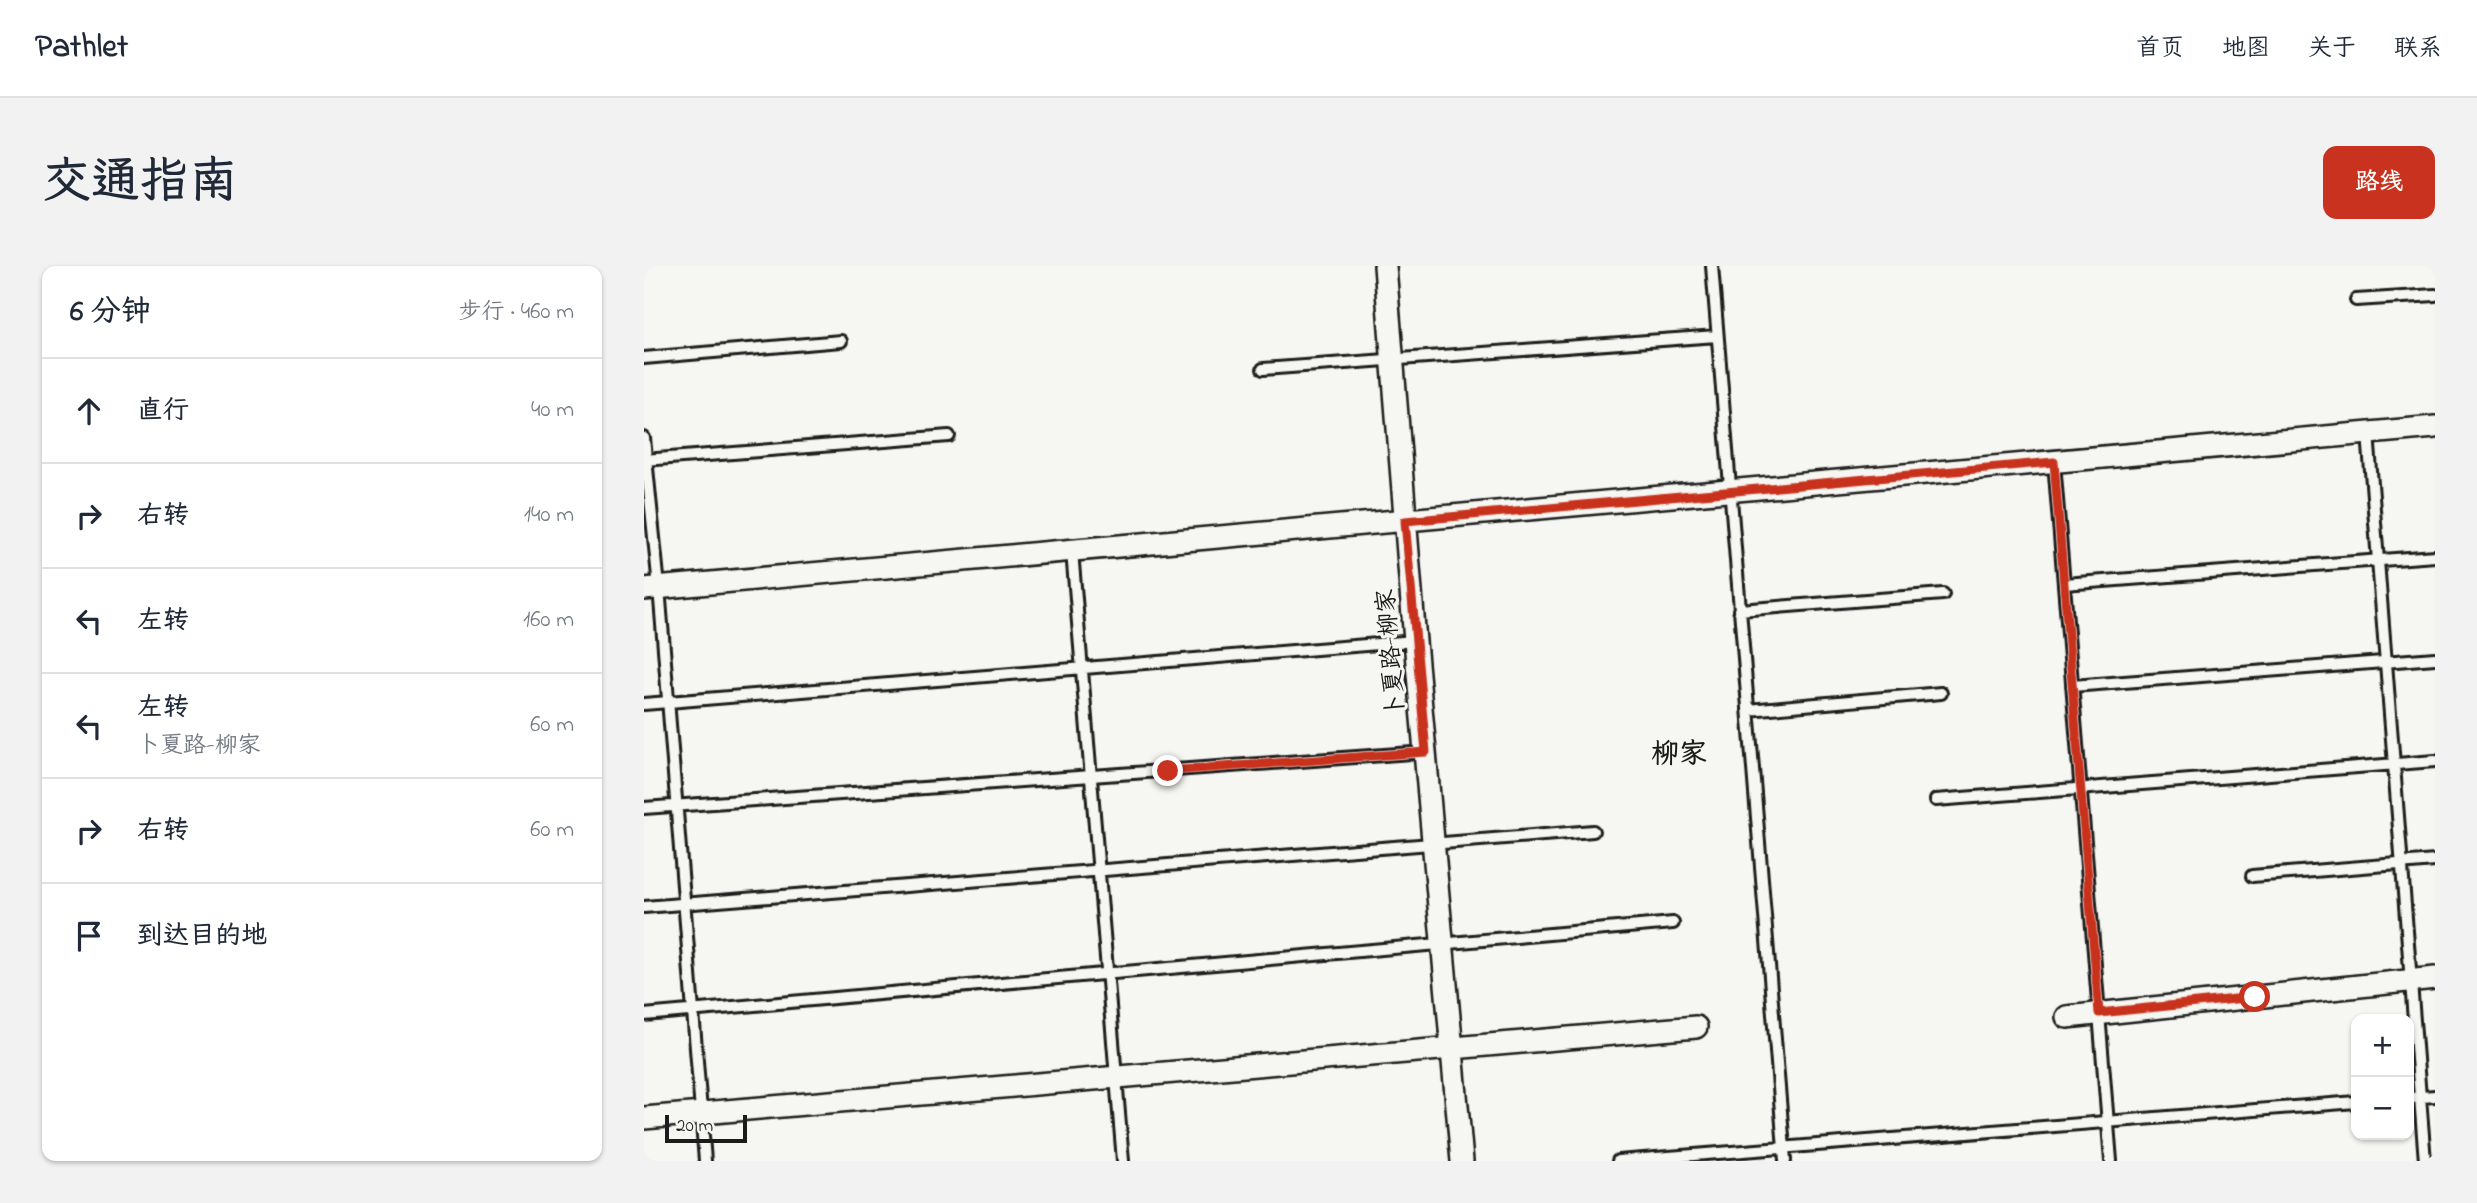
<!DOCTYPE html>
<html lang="zh">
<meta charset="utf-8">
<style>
:root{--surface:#fff;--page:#f2f2f3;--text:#1f2937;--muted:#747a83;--line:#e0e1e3;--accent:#c8321e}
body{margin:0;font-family:"Indie Flower","LXGW WenKai TC",sans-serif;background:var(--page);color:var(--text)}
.controls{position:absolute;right:21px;bottom:21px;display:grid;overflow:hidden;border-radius:14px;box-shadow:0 2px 5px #0004}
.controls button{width:63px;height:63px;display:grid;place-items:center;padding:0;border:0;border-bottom:2px solid var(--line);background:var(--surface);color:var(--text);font:35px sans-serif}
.scale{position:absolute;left:21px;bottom:18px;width:82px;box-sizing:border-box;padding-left:7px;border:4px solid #1c1c1c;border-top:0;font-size:19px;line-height:24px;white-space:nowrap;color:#1c1c1c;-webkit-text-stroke:5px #f6f6f2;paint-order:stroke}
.stop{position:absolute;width:21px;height:21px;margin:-16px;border:5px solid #c8321e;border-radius:50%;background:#fff}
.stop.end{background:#c8321e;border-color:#fff;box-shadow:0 2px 7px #0008}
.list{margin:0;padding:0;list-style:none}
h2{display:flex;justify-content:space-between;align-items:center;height:91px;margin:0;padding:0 28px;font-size:30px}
h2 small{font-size:23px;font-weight:400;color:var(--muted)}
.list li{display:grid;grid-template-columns:46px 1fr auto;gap:21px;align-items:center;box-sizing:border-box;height:105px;padding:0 28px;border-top:2px solid var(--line)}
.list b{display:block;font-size:26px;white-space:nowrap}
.list p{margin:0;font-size:23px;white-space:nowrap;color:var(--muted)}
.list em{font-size:23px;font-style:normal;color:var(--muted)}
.icon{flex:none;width:38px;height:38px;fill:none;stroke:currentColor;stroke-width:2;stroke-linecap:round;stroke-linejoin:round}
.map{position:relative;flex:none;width:1791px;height:895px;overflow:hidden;border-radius:14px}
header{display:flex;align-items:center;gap:42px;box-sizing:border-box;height:98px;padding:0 35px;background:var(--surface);border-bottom:2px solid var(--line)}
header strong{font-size:33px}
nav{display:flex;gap:38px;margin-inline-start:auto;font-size:24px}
.intro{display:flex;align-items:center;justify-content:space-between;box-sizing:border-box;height:168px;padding:0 42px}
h1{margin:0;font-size:49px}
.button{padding:18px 32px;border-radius:14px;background:var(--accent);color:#fff;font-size:24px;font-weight:700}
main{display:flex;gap:42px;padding:0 42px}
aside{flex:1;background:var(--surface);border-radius:14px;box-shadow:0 2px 5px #0004}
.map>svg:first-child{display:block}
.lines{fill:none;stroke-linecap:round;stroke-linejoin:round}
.service-casing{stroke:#1c1c1c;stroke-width:16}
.minor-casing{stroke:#1c1c1c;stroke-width:26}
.service{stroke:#f6f6f2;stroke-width:10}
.minor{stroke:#f6f6f2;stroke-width:21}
.route{stroke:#c8321e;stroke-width:9}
.labels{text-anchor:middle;stroke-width:6;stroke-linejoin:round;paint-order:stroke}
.street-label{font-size:24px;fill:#1c1c1c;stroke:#f6f6f2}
.quarter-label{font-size:28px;font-weight:bold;fill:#1c1c1c;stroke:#f6f6f2}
</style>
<header>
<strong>Pathlet</strong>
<nav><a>首页</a><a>地图</a><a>关于</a><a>联系</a></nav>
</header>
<div class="intro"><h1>交通指南</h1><a class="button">路线</a></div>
<main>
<aside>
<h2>6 分钟<small>步行 · 460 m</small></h2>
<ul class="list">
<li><svg class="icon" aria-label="ahead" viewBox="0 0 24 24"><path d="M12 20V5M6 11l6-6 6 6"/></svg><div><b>直行</b></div><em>40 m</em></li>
<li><svg class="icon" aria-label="right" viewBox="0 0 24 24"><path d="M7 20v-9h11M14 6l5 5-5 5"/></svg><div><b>右转</b></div><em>140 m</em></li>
<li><svg class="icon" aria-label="left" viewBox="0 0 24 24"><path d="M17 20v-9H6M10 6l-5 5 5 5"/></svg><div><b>左转</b></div><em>160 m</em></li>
<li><svg class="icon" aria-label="left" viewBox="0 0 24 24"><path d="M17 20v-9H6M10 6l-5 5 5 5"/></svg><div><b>左转</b><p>卜夏路-柳家</p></div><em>60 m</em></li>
<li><svg class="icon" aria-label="right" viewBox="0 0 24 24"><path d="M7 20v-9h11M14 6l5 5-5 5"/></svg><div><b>右转</b></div><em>60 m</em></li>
<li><svg class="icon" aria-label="arrive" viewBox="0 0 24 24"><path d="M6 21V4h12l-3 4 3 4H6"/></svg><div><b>到达目的地</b></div></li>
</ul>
</aside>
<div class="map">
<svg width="1791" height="895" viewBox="0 0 1791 895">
<rect width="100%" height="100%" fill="#f6f6f2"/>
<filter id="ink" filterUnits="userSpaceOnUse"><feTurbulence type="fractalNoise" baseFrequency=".0143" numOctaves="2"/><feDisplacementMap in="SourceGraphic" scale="14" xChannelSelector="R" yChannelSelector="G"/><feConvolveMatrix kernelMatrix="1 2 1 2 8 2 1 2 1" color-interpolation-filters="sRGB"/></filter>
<g filter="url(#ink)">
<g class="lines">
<g class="service-casing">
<path id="service" d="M1068,0L1141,895
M1712,34L1791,29
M0,92L197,75
M619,103L1073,70
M1724,167L1781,895
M0,172L15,321L61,895
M0,194L305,170
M1410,196L1467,895
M428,285L479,895
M1420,318L1791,290
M1095,344L1299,328
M1428,420L1791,392
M0,438L771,375
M1104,444L1297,427
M1292,534L1791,495
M0,542L782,486
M1608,610L1791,595
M0,641L949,565
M0,749L1029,657
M1765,832L1791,830
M974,895L1712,836"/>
</g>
<g class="minor-casing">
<path id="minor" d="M741,0L771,375L818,895
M0,323L1791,161
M1423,751L1791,712
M0,852L1052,761"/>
</g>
<use href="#service" class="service"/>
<use href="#minor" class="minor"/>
</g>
</g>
<g class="lines" filter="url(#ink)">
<path class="route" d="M524,505L782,486L761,255L1410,196L1455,747L1611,731"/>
</g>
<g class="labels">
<g class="street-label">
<text transform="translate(746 387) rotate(-95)" y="8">卜夏路-柳家</text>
</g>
<g class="quarter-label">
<text x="1035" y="496">柳家</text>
</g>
</g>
</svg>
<div class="controls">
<button>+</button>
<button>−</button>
</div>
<div class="scale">20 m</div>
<div class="stop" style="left:1611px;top:731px"></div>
<div class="stop end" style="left:524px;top:505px"></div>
</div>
</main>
